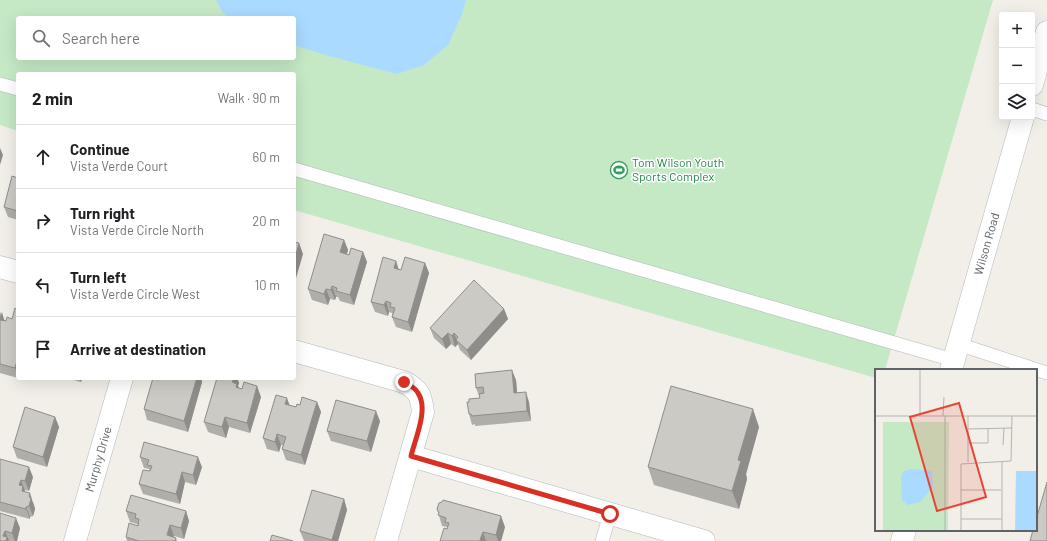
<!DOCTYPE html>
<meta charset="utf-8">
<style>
:root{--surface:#fff;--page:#f6f6f6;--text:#202124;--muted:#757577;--line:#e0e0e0}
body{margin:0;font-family:Barlow,sans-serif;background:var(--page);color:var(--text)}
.controls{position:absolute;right:12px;top:12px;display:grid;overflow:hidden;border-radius:4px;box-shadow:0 4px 16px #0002}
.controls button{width:36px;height:36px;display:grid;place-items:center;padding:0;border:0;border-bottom:1px solid var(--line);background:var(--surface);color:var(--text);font:20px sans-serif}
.stop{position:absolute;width:12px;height:12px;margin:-9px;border:3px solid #d93025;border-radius:50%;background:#fff}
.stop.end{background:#d93025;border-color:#fff;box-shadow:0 1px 4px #0008}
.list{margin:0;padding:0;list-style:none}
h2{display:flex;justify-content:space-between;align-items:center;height:52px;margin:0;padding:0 16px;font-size:17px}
h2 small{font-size:13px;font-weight:400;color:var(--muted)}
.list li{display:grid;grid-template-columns:26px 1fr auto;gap:12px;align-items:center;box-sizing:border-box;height:64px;padding:0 16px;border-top:1px solid var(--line)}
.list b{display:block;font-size:15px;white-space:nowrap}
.list p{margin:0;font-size:13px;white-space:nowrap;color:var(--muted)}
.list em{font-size:13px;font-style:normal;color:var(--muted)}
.icon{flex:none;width:22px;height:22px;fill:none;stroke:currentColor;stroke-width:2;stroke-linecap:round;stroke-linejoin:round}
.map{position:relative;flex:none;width:1047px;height:541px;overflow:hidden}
.search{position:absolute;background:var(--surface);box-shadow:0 4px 16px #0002;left:16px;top:16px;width:280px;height:44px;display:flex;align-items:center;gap:10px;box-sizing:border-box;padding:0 14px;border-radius:4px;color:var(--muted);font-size:15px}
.panel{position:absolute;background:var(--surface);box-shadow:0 4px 16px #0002;left:16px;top:72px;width:280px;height:308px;border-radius:4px}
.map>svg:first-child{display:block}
.green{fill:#c5e8c5;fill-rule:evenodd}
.water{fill:#aadaff}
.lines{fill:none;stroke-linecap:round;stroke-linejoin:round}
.lane-casing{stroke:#b5b8bc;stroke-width:14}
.street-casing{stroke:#b5b8bc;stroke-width:23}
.secondary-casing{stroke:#b6babf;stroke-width:23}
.lane{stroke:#fff;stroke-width:13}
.street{stroke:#fff;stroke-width:22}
.secondary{stroke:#fff;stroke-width:22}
.wall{fill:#afaea9}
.shaded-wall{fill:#8f8d8a}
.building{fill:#cccac5;stroke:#8f8d8a}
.route{stroke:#d93025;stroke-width:5}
.labels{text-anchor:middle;stroke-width:3;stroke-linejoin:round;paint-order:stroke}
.leisure-label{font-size:12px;fill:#27864d;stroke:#fff;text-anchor:start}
.street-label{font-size:12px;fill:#5f6368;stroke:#fff}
.inset-road{fill:none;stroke:#b3b3b1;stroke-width:1}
.view{fill:#ea4335;fill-opacity:0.15;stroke:#ea4335;stroke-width:2}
.inset-edge{fill:none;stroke:#5f6368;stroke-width:2}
</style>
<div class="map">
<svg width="1047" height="541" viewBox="0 0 1047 541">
<rect width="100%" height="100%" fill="#f1efe8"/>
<path class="green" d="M0,0H993L885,370H876V378L294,210V74H18V131L0,125ZM18,18H294V58H18Z"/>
<path class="water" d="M216,0H466L462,14L448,45L424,65L397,74L322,54L294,45V18H230L223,13Z"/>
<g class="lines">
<g class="lane-casing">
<path id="lane" d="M0,84L18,89
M1032,109L1047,114
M294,169L953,360
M958,344L1047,373
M602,541L610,514"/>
</g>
<g class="street-casing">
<g id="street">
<path d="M0,267L18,272"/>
<path d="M294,351L404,382C419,390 421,395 423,412L386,541"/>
<path d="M411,456L704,541"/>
<path id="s1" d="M75,541L122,378"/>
</g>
</g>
<g class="secondary-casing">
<g id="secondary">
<path d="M1032,85L1047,32"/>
<path id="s2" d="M951,370L1023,117"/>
<path d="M902,541L905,530"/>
</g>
</g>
<use href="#lane" class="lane"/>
<use href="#street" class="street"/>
<use href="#secondary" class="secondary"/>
</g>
<path class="wall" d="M18,178V220L8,217L4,207Z
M344,240L348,250L347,254L349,255L363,252L367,262L354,305L340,301L338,297H336L335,300L330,299L328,305L312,300L308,289Z
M396,261L399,270H401L425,263L429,273L412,332L396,327L392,317L393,315L392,313L389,312L388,316L375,312L371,302Z
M18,307V378L0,373V312L5,321H6L12,319L16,309Z
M504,309L508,319L471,360L460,350L458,344L455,347L451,344L446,349L434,338L430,328Z
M66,378H82L81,382Z
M153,378H201L202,382L188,432L147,420L144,409Z
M237,378L239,383L238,386L239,388L261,397L250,433L229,427L226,438L208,432L204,422Z
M516,380L517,393L529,402L531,421L475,426V424L472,425L469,414L480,398L476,388Z
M317,402L321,412L305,465L286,460L282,449L283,445H281L279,452L267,449L263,438L289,405L296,407L300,405Z
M55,417L59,427L47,467L17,458L13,447Z
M380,421L371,452L331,441L327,431Z
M759,427L746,474L747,479L739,509L654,485L648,467Z
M140,457L202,467L196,485L185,482L180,504L143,494L139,484L150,471L149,469L144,468Z
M0,459L33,477L29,491L25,490V492L34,504L35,509L33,516L30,517V519L0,511Z
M344,499L347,510L338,541H304L300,531Z
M437,509L505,527L501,541H440L447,528V527L442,526Z
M126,511H186L189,521L184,539L174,536L173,537L176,538L177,541H127L126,537L138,526L137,524L130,522Z
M0,513L20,528L17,541H0Z"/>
<path class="shaded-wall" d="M0,148L3,155L0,165Z
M344,240L348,250L344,263L340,252Z
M299,243L303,254L294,285V262Z
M363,252L367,262L354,305L350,295Z
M396,261L399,271L394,268Z
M425,263L429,273L412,332L408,322Z
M332,286L336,297L335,300L331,290Z
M326,289L330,299L328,305L324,294Z
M386,301L389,312L388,316L384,305Z
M504,309L508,319L471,360L467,350Z
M2,312L5,323L0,321V317Z
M448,333L451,344L446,349L442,339Z
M454,333L458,344L455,347L452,336Z
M18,357V376L15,368Z
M512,370L516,380L518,403L514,393Z
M79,378H82L81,382Z
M197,378H201L202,382L188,432L184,421Z
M234,378H237L239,383L238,386L241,394L232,382Z
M257,386L261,397L250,433L247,423Z
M526,392L529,402L531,421L527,411Z
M287,398L291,409L285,404Z
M317,402L321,412L305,465L301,455Z
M753,409L759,427L746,474L747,479L739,509L732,491L738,460Z
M376,411L380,421L371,452L367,441Z
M55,417L59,427L47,467L43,457Z
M225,417L229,427L226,438L222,427Z
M277,434L281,445L279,452L275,442Z
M198,457L202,467L196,485L193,475Z
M29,467L33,477L29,491L25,481Z
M182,472L185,482L180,504L176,494Z
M21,480L27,497L26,501L19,485Z
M30,493L35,509L33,516L29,506V496Z
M344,499L347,510L338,541H332V540Z
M26,507L30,517V519L26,509Z
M186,511L189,521L184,539L181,528Z
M501,516L505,527L501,541H498L496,535Z
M16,518L20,528L17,541H15L12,533Z
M170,525L174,536L172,541L167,535Z
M5,531L9,541H5L3,536Z
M483,532L486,541H480V540Z"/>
<path class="building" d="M12,176L18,178V211L4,207Z
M324,234L344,240L340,252L349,255L351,248L363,252L350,295L336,291L337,288L332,286L331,290L326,289L324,294L308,289Z
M294,242L299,243L294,262Z
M383,257L396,261L394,268L401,270L405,257L425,263L408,322L392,317L395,308L390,307L391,303L386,301L384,305L371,302Z
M474,280L504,309L467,350L456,340L458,337L454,333L452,336L448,333L442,339L430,328Z
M17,307H18V357L15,368L0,364V320L6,321L7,317L12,319L15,308L16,309Z
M512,370L514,393L526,392L527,411L472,416L471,414H469L467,402H469V399L480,398L479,394L484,393L483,387L476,388L475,374Z
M153,378H197L184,421L144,409Z
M217,378H234L232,382L237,384L236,387L242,389L244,382L257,386L247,423L225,417L222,427L204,422Z
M671,386L753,409L738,460L741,461L732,491L648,467Z
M276,395L287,398L285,404L296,407L297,404L300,405L302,397L317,402L301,455L282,449L286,437L277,434L275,442L263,438Z
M336,400L376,411L367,441L327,431Z
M25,407L55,417L43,457L13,447Z
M144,442L198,457L193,475L182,472L176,494L139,484L143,470L150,471L152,466L147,465L149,460L140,457Z
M0,459L29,467L25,481L21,480L19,485L23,486L22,491L30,493L29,496L31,499L29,506L26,507V509L0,502Z
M1047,482V541H1030L1033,530H1036V520Z
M312,490L344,499L332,540L300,531Z
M131,495L186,511L181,528L170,525L167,535L176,538L175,541H139L126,537L129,523L138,526L139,519L135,518L136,514L126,511Z
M443,500L501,516L496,535L483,532L480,540L483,541H440L444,528L447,529L449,523L445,522L446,518L438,515L439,513L437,509L439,503L442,502Z
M0,513L16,518L12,533L5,531L3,536L7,537L6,541H0Z
M272,535L293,541H270Z"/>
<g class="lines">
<path class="route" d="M404,382C409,385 415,387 418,393C429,409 415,439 411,456L610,514"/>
</g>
<defs>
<g id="stadium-ring" transform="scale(0.9)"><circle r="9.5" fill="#fff" stroke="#2e9e5b" stroke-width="1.5"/><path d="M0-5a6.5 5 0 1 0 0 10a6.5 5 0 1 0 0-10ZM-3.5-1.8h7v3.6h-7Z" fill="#2e9e5b"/></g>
</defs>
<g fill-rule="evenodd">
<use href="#stadium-ring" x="619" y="170"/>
</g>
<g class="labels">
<g class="leisure-label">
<text x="632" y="167">Tom Wilson Youth<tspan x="632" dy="14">Sports Complex</tspan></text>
</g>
<g class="street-label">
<text dy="4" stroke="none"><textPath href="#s2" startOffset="131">Wilson Road</textPath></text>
<text dy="4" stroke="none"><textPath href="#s1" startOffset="85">Murphy Drive</textPath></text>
</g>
</g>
<g transform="translate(875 369)">
<rect width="162" height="162" fill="#f1efe8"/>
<path d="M8,53H74L73,162H8Z" fill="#c5e8c5"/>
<path d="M35,100L57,102L58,118L45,133L32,136L27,131L26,109L28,103ZM141,102H162V162H140Z" fill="#aadaff"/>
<path class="inset-road" d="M0,47H162M45,47V0M68,47L69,28M93,60L137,59M93,74H113V60M128,76L129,59M93,93V47M86,121H126M86,150H127M70,162V47M86,162V95L136,92L137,47M127,162V93"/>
<path class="view" d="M84,34L111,128L62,142L35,48Z"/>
<rect width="162" height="162" class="inset-edge"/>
</g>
</svg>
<div class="controls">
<button>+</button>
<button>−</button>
<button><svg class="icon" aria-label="layers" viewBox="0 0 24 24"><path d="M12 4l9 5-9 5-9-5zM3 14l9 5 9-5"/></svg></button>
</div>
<div class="stop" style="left:610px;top:514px"></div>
<div class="stop end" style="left:404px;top:382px"></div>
<div class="search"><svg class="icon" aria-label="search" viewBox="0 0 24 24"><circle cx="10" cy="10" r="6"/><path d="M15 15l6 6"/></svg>Search here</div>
<section class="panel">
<h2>2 min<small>Walk · 90 m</small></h2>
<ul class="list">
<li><svg class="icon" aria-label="ahead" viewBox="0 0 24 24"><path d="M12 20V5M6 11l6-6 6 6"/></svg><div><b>Continue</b><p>Vista Verde Court</p></div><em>60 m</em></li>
<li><svg class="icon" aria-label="right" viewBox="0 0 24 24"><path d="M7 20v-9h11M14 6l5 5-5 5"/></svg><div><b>Turn right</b><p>Vista Verde Circle North</p></div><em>20 m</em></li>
<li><svg class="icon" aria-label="left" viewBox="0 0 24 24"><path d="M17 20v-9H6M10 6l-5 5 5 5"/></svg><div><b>Turn left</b><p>Vista Verde Circle West</p></div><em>10 m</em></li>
<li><svg class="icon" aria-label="arrive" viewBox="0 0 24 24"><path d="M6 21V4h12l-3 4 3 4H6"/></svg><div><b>Arrive at destination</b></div></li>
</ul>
</section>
</div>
